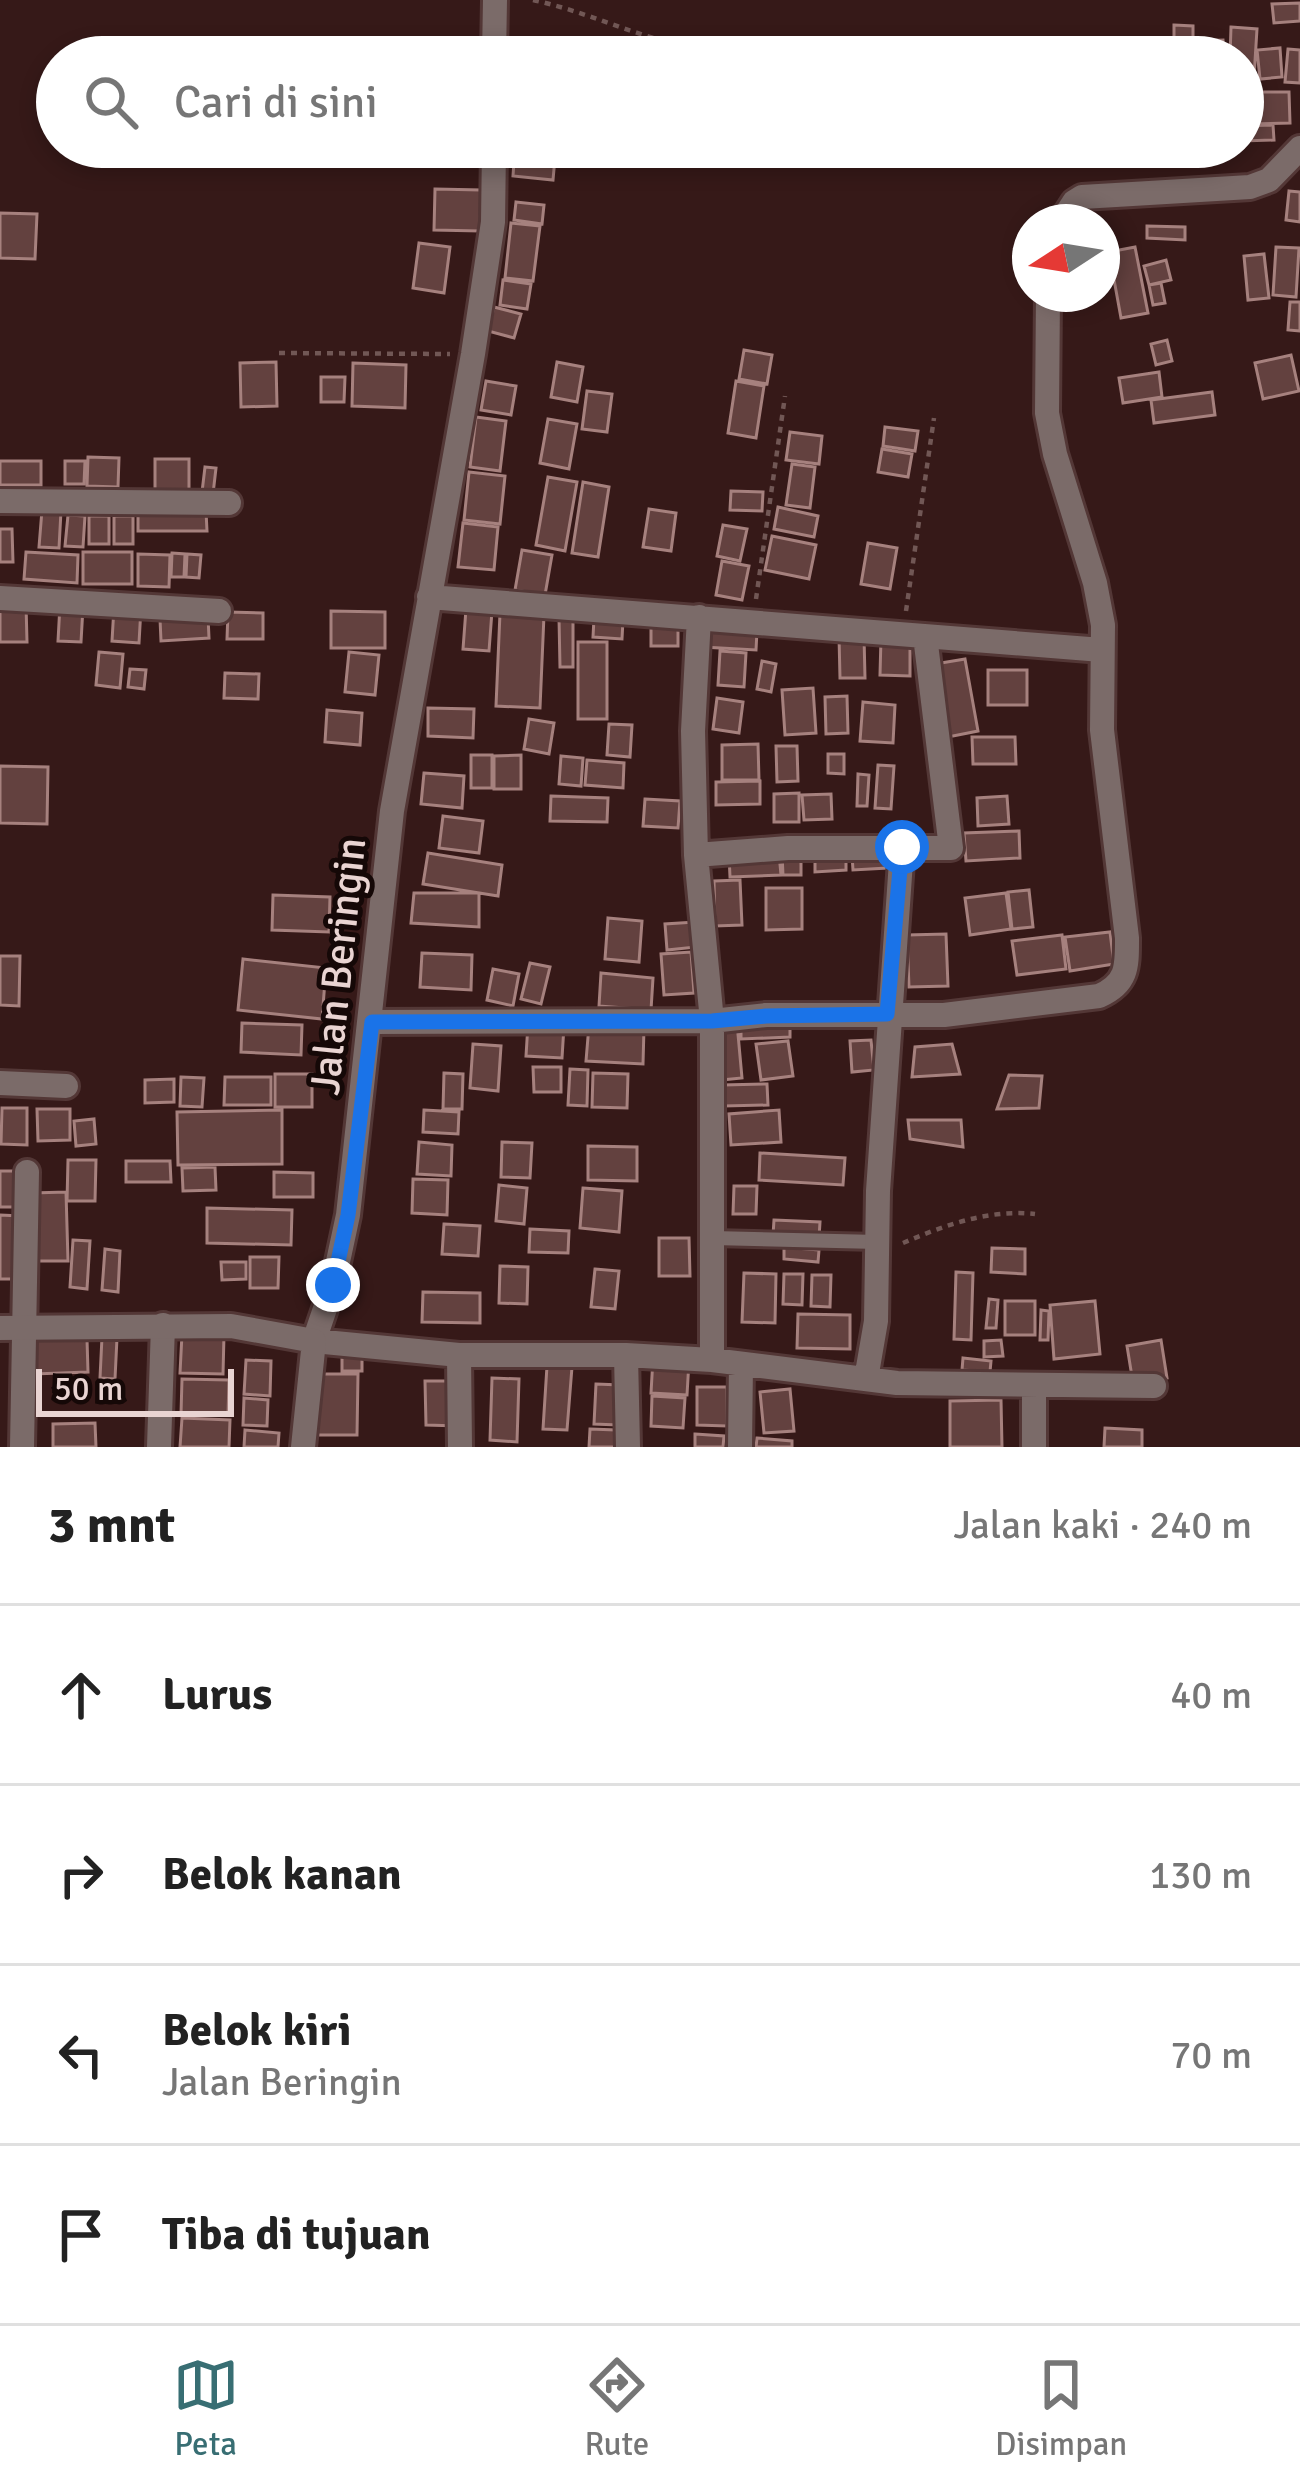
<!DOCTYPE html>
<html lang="id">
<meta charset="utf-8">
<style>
:root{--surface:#fff;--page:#f2f2f2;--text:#222;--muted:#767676;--line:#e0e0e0;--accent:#386e73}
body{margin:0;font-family:Signika,sans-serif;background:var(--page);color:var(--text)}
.compass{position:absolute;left:1012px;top:204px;width:108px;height:108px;border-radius:50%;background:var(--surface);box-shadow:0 6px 18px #0003;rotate:258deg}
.scale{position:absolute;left:36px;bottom:30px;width:198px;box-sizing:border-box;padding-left:12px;border:6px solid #e9d4d2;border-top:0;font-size:33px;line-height:42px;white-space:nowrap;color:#e9d4d2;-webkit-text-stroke:9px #150807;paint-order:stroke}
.stop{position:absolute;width:36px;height:36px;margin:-27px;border:9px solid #1a73e8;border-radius:50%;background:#fff}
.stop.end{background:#1a73e8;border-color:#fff;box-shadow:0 3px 12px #0008}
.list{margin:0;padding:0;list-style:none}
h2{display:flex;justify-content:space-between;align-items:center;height:156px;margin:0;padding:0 48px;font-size:51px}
h2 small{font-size:39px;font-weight:400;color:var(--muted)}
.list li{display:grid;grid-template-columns:78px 1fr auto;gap:36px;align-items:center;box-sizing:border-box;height:180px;padding:0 48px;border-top:3px solid var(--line)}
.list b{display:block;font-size:45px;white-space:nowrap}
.list p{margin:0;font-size:39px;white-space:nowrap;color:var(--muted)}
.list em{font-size:39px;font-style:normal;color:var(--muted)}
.icon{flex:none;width:66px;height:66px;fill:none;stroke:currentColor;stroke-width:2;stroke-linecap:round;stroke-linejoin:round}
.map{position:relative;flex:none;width:1300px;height:1447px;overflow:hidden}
.search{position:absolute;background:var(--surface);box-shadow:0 6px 18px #0003;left:36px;right:36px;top:36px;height:132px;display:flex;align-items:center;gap:30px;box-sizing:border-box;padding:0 42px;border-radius:66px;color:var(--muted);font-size:45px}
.sheet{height:876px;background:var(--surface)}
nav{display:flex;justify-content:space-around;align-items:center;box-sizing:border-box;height:168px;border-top:3px solid var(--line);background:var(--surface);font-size:33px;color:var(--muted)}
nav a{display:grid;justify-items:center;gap:6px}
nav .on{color:var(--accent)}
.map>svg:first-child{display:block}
.building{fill:#63413f;stroke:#a6817e;stroke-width:3}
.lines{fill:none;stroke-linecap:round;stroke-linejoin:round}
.service-casing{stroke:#533736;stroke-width:20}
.minor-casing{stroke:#533736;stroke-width:30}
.tertiary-casing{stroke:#533736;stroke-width:30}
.path{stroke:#715755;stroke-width:4.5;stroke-dasharray:6 6;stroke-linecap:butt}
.service{stroke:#7b6b69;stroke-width:14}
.minor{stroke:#7b6b69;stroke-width:24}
.tertiary{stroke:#7b6b69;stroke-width:24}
.route{stroke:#1a73e8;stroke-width:15}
.labels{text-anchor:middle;stroke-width:10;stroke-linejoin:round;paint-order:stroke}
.street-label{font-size:42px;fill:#e9d4d2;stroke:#150807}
</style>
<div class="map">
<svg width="1300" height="1447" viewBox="0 0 1300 1447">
<rect width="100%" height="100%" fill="#361918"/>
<path class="building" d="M1300,3V21L1274,23L1272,4Z
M1174,25L1193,26V54H1174Z
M1231,27L1257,29L1254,77L1243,76V57H1230Z
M1223,40L1224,57H1197L1196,41Z
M1280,48L1282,77L1260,79L1257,50Z
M1288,49L1300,50V83L1285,82Z
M1248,92H1289L1290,123L1248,124Z
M1273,125L1274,140L1243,141V126Z
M515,147H556L553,180L513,176Z
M435,189L481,190L480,231L434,230Z
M1289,191L1300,192V222L1286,220Z
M516,202L544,205L542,224L514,220Z
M0,213L37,214L35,259L0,258Z
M511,223L540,226L533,281L505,278Z
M1147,226L1185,227V240L1147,238Z
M419,243L450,247L444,293L413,288Z
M1135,247L1148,313L1121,318L1109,252Z
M1276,247L1299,248L1296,297L1273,295Z
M1264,254L1269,298L1248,300L1244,256Z
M1166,260L1171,280L1149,285L1144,266Z
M503,280L531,284L527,309L500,305Z
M1161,283L1165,303L1153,305L1149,285Z
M1290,302H1300V331L1288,330Z
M494,307L521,314L514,338L488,331Z
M1167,340L1172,361L1156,365L1151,344Z
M744,350L772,355L767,384L739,379Z
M1291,355L1299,391L1263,399L1255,363Z
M276,362L277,406L241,407L240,363Z
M557,362L583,367L577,402L551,397Z
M353,363L406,365L405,408L352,406Z
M1159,372L1162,397L1123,403L1119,378Z
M321,377H345L344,402H321Z
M486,381L516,386L511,415L481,410Z
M736,381L764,386L756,438L728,433Z
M587,391L612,394L607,432L582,429Z
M1212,392L1215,415L1154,423L1151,400Z
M476,417L506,421L500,471L470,467Z
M548,419L577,424L569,469L540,463Z
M885,427L918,431L915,451L883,446Z
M790,432L822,436L819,464L786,460Z
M882,449L912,454L908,477L878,472Z
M88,457L119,458L118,487L87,486Z
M155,459H189V492L155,491Z
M0,461H41V485H0Z
M65,461H85L84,484H65Z
M792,464L815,467L810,508L786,505Z
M205,467L216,468L213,494L202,492Z
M469,472L505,476L500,524L464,520Z
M548,477L577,482L565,551L536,545Z
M583,482L609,487L598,557L572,553Z
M731,491L763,492L762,511L730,510Z
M778,507L818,516L814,537L774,529Z
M649,509L676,513L671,551L643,547Z
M42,510L61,511L59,548L39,547Z
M138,511H206L207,531H138Z
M68,515L85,516L83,547L65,546Z
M89,516H109V544H89Z
M114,516H133V544H114Z
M463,523L498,527L494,570L458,567Z
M723,525L747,529L740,561L717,556Z
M0,529H12L13,562H0Z
M772,536L816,545L809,579L765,570Z
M868,543L897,548L890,589L861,584Z
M522,550L552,555L545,595L515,590Z
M26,552L78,555L77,583L24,579Z
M83,552H132V584H83Z
M172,553L185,554L184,577H171Z
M138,554L170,555L169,587L138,586Z
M187,554L201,555L199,578L186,577Z
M722,561L749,566L742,600L716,595Z
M0,604H26L27,642H0Z
M60,605L83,607L81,642L58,641Z
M114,607L141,608L139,643L112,641Z
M466,609L492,611L489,651L463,649Z
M331,611L385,612V648H331Z
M228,612L263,613V639H227Z
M500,613L544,615L540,708L496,706Z
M208,616L209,638L161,641L160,619Z
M559,618H573V667H560Z
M594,618L623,620L622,639L593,637Z
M651,625H678V646H651Z
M705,627L757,631L756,650L703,647Z
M839,636H864L865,678H840Z
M881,638L910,639V676L880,675Z
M578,642H607V719H578Z
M720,651L746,653L744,687L718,685Z
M99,652L123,654L120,688L96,685Z
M349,652L379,655L375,695L345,692Z
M965,659L978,731L948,737L935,664Z
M762,661L776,664L771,692L757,689Z
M130,669L146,670L144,689L128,687Z
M988,670H1027V705H988Z
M225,673L259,674L258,699L224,698Z
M813,688L816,733L785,735L782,690Z
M847,696L848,733L826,734L825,697Z
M717,698L743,702L739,733L713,729Z
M863,702L895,705L893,743L860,741Z
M428,708L474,709L473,738L428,736Z
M327,710L362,713L360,745L325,742Z
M529,719L554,723L549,754L524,749Z
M609,724L632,725L630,757L607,755Z
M972,737H1015L1016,764H973Z
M758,744L759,780H722V745Z
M776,746H797L798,781L777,782Z
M828,754H844V774L828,773Z
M471,755H492V788H471Z
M521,755V789H494V756Z
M561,756L583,758L581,786L559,784Z
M587,760L624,763L623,788L585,785Z
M878,765L894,766L891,809L875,808Z
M0,766L48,767L47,824L0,823Z
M424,773L464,776L462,808L421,804Z
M858,774L869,775L867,806H857Z
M760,781V804L716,805V782Z
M799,793V822H774V794Z
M831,794L832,819L804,820L802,795Z
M551,796L608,798L607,822L550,821Z
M1007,796L1009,824L978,826L977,798Z
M645,799L680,801L678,828L643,826Z
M443,816L483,821L479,853L439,848Z
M1019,831L1020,858L966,861L964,833Z
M886,852L887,868L853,870L852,855Z
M428,853L502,865L498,896L423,884Z
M779,853L781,875L730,877L729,855Z
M801,853V875H783L782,854Z
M846,856V870L815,872V857Z
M740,880L742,925L715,926L714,881Z
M766,888H802V929L766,930Z
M1029,890L1033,927L1012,929L1008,892Z
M414,893H479V927L411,923Z
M1006,893L1011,929L970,935L965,898Z
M273,895L330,897L329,932L272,930Z
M608,918L642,921L639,962L605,959Z
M695,922L696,947L667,950L665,924Z
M1110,932L1114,964L1070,971L1065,937Z
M946,934L948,986L909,987L907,935Z
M1062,935L1066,969L1017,975L1012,941Z
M691,952L694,993L664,995L661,954Z
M422,953L472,955L471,990L420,987Z
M0,956H20L19,1006L0,1005Z
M243,959L326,968L322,1019L238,1010Z
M530,963L550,967L541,1004L521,999Z
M493,969L519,974L513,1006L487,1000Z
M601,973L653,978L651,1010L599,1006Z
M790,1021V1037L741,1039V1023Z
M242,1023L302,1025L301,1055L241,1052Z
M737,1023L742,1078L721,1080L716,1025Z
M528,1024L564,1026L562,1058L526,1056Z
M589,1025L644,1028L643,1064L586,1061Z
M871,1040L874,1070L852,1072L850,1041Z
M788,1041L793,1076L761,1080L756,1044Z
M473,1044L501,1046L498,1091L470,1088Z
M952,1044L960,1074L912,1077L915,1047Z
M533,1067H561V1092H534Z
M570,1069L588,1070L587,1106L568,1105Z
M444,1073L463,1074L462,1109H443Z
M593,1073L628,1074L627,1108L592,1107Z
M275,1074H312V1107H275Z
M1009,1075L1042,1076L1039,1108L997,1109Z
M181,1077L204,1078L202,1107L180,1106Z
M225,1077H271V1105H224Z
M174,1079V1102L145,1103V1080Z
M767,1084L768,1105L724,1106L723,1085Z
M2,1108H27V1145L1,1144Z
M37,1109H70V1140L38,1141Z
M282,1110V1164L178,1165L177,1112Z
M424,1110L459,1112L458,1134L423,1132Z
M779,1110L781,1142L731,1145L729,1114Z
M94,1119L96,1144L76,1146L74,1121Z
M908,1120H961L963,1147L910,1139Z
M419,1142L452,1145L451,1176L417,1174Z
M502,1142L532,1143L530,1178L501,1177Z
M588,1146L637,1147V1181L588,1180Z
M760,1153L845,1158L843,1185L759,1180Z
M68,1160H96L95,1201H67Z
M126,1161H170L171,1182H126Z
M215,1167L216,1190L183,1191L182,1168Z
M0,1171H18V1207H0Z
M274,1172L313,1173V1197H274Z
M413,1179L448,1180L447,1215L412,1213Z
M499,1185L527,1188L524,1224L496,1221Z
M734,1186H757L756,1214H733Z
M583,1188L622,1191L619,1232L580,1228Z
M66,1192L68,1261H34L32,1193Z
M207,1208L292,1210L291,1245L207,1243Z
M0,1215L20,1216L17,1279H0Z
M774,1220L820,1222L819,1238L773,1235Z
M444,1224L480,1226L478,1256L442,1254Z
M530,1229L569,1231L568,1253L529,1252Z
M659,1238H689L690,1276H659Z
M73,1240L90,1241L87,1289L70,1287Z
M784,1247L819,1250L818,1262L784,1259Z
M992,1248L1025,1249V1274L991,1272Z
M105,1249L120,1251L118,1292L102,1290Z
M250,1257H279L278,1288H250Z
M221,1262H246V1279L222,1280Z
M500,1266L528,1267L527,1304L499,1303Z
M595,1269L619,1271L615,1309L591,1307Z
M956,1272L973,1273L971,1340L954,1339Z
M744,1273L776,1274L775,1323L742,1322Z
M784,1274H803L802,1305L783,1304Z
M812,1275H831L830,1307L811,1306Z
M423,1292L480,1293V1323L422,1322Z
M989,1299L998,1300L996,1328H986Z
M1005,1301H1035V1335H1005Z
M1095,1301L1100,1354L1054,1359L1050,1305Z
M1041,1310L1049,1311L1048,1340H1040Z
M798,1314L850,1315V1349L797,1348Z
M182,1334L224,1335L223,1374L180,1373Z
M102,1337L117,1338L115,1379L100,1378Z
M87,1339L88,1372L34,1374L33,1340Z
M1001,1340L1003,1356L984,1357V1341Z
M1161,1340L1167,1378L1133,1383L1127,1346Z
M342,1351H362V1371H342Z
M653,1358L689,1361L687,1395L651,1393Z
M963,1358L991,1361L990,1372L962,1370Z
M246,1360L271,1361L270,1396L244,1394Z
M547,1366L572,1367L567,1430L543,1429Z
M317,1374H358L357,1435H317Z
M492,1378L519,1379L517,1442L490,1440Z
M182,1379L229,1380L228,1415L181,1414Z
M425,1381H458V1426L426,1425Z
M596,1384L620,1385L618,1425L594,1424Z
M697,1387H727V1426L697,1425Z
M790,1389L794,1431L764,1433L760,1392Z
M652,1396L685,1398L683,1428L651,1426Z
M244,1398L268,1400L267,1426L243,1425Z
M1001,1400L1002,1447H950V1401Z
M182,1418L230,1420L229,1447H180Z
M95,1423L96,1447H53V1424Z
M1105,1428L1142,1430V1447H1104Z
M590,1429L616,1430V1447H589Z
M245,1430L279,1433L278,1447H244Z
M695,1434L724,1436L723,1447H695Z
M757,1438L792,1441V1447H756Z"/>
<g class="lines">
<g class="service-casing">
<path id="service" d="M713,1238L878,1242"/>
</g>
<g class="minor-casing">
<path id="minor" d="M494,57L495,0
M494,147L493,222L473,354L392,811L348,1215L333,1285L314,1341L459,1355H626L712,1360L897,1383L1154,1386
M1061,222L1074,202L1082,197L1250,187L1269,180L1300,148
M0,501L229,503
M429,597L1102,650
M0,598L219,611
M699,617L693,731L696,855L712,1021V1360
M696,855L788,848H951L925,636
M372,1022L712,1021L766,1015H944L1099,996C1128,983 1127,966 1127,938L1102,730L1103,625L1095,583L1055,454L1047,413L1048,294
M0,1083L66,1086
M459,1355L460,1447
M626,1355L628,1447
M866,1379L876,1321L878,1191L902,847
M22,1447L27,1172
M159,1447L163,1325
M740,1447L741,1364
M1034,1447V1386"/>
</g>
<g class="tertiary-casing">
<path id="tertiary" d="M0,1328L231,1326L314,1341L303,1447"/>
</g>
<path class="path" d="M533,0C594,13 650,44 712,51C771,57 831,51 889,57
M279,353L450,354
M756,599L785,396
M906,611L934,418
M903,1243C945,1225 989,1209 1035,1214"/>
<use href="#service" class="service"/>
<use href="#minor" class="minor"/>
<use href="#tertiary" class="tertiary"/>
</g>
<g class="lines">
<path class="route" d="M333,1285L348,1215L372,1022L712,1021L766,1016L887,1014L902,847"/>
</g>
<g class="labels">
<g class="street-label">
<text transform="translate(337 966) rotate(-84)" y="15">Jalan Beringin</text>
</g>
</g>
</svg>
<svg class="compass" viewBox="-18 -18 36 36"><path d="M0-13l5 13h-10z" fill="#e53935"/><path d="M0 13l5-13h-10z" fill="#767676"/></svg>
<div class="scale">50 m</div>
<div class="stop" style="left:902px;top:847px"></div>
<div class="stop end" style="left:333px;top:1285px"></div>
<div class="search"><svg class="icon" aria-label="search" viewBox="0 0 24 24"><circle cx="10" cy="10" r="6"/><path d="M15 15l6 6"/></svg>Cari di sini</div>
</div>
<section class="sheet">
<h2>3 mnt<small>Jalan kaki · 240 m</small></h2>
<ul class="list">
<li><svg class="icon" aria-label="ahead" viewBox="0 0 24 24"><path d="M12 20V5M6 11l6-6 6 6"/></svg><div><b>Lurus</b></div><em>40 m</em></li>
<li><svg class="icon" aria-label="right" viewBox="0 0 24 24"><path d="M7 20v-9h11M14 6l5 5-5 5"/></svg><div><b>Belok kanan</b></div><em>130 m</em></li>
<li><svg class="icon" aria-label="left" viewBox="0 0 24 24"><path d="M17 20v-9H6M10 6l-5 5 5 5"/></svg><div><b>Belok kiri</b><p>Jalan Beringin</p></div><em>70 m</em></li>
<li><svg class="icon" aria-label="arrive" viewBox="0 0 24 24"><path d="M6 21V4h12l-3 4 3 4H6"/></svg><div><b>Tiba di tujuan</b></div></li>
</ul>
</section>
<nav>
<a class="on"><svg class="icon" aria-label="map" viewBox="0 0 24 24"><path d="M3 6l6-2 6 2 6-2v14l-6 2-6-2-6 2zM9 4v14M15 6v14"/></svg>Peta</a>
<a><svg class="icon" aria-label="directions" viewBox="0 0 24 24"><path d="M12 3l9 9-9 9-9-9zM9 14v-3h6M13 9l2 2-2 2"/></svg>Rute</a>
<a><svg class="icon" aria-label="saved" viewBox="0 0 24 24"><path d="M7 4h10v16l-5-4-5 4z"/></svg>Disimpan</a>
</nav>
